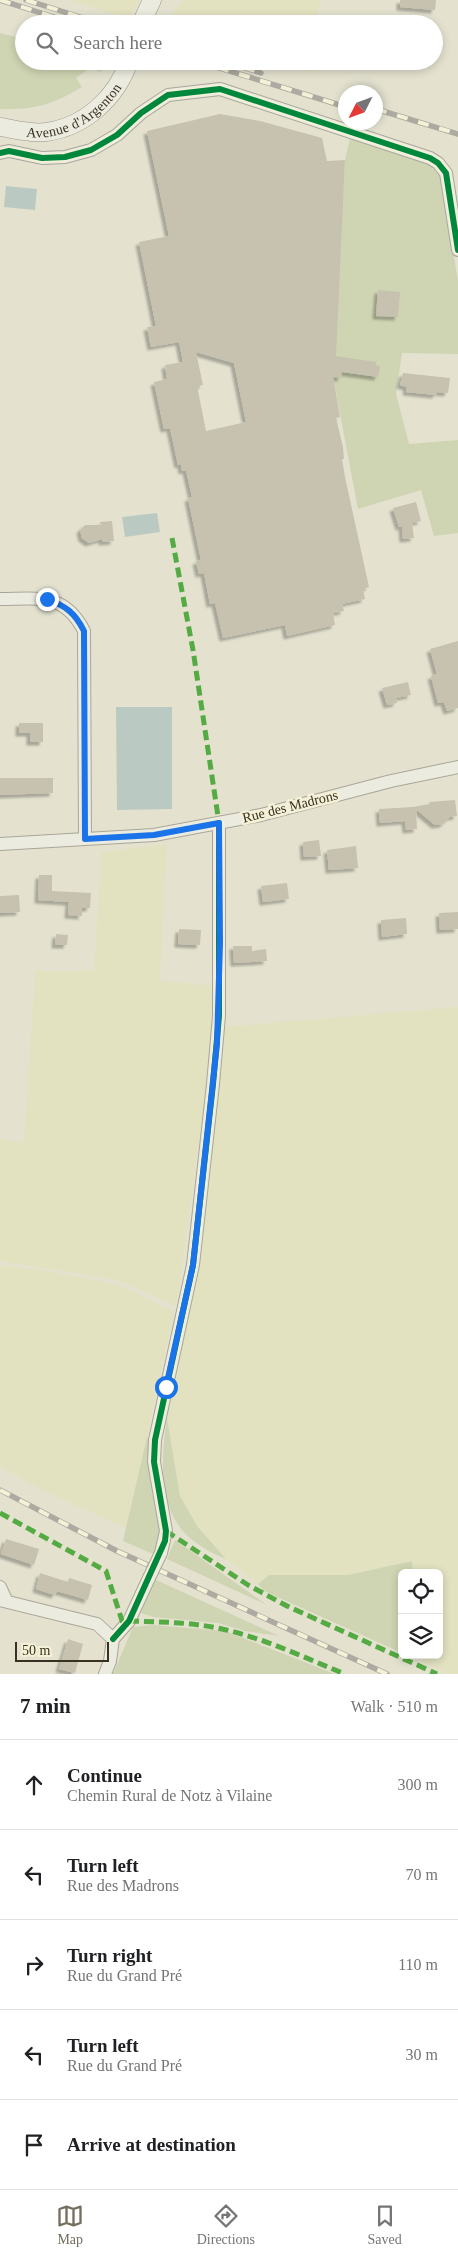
<!DOCTYPE html>
<meta charset="utf-8">
<style>
:root{--surface:#fff;--page:#f2f2f2;--text:#202124;--muted:#757577;--line:#e0e0e0;--accent:#746e5d}
body{margin:0;font-family:Georgia,serif;background:var(--page);color:var(--text)}
.controls{position:absolute;right:15px;bottom:15px;display:grid;overflow:hidden;border-radius:8px;box-shadow:0 2px 8px #0003}
.controls button{width:45px;height:45px;display:grid;place-items:center;padding:0;border:0;border-bottom:1px solid var(--line);background:var(--surface);color:var(--text);font:25px sans-serif}
.compass{position:absolute;left:338px;top:85px;width:45px;height:45px;border-radius:50%;background:var(--surface);box-shadow:0 2px 8px #0003;rotate:228deg}
.scale{position:absolute;left:15px;bottom:12px;width:94px;box-sizing:border-box;padding-left:5px;border:2px solid #383020;border-top:0;font-size:14px;line-height:18px;white-space:nowrap;color:#383020;-webkit-text-stroke:4px #f4f1d7;paint-order:stroke}
.stop{position:absolute;width:15px;height:15px;margin:-11px;border:4px solid #1a73e8;border-radius:50%;background:#fff}
.stop.end{background:#1a73e8;border-color:#fff;box-shadow:0 1px 5px #0008}
.list{margin:0;padding:0;list-style:none}
h2{display:flex;justify-content:space-between;align-items:center;height:65px;margin:0;padding:0 20px;font-size:21px}
h2 small{font-size:16px;font-weight:400;color:var(--muted)}
.list li{display:grid;grid-template-columns:32px 1fr auto;gap:15px;align-items:center;box-sizing:border-box;height:90px;padding:0 20px;border-top:1px solid var(--line)}
.list b{display:block;font-size:19px;white-space:nowrap}
.list p{margin:0;font-size:16px;white-space:nowrap;color:var(--muted)}
.list em{font-size:16px;font-style:normal;color:var(--muted)}
.icon{flex:none;width:28px;height:28px;fill:none;stroke:currentColor;stroke-width:2;stroke-linecap:round;stroke-linejoin:round}
.map{position:relative;flex:none;width:458px;height:1674px;overflow:hidden}
.search{position:absolute;background:var(--surface);box-shadow:0 2px 8px #0003;left:15px;right:15px;top:15px;height:55px;display:flex;align-items:center;gap:12px;box-sizing:border-box;padding:0 18px;border-radius:28px;color:var(--muted);font-size:19px}
.sheet{height:515px;background:var(--surface)}
nav{display:flex;justify-content:space-around;align-items:center;box-sizing:border-box;height:70px;border-top:1px solid var(--line);background:var(--surface);font-size:14px;color:var(--muted)}
nav a{display:grid;justify-items:center;gap:2px}
nav .on{color:var(--accent)}
.map>svg:first-child{display:block}
.farmland{fill:#e2e2c1}
.green{fill:#cfd5b3}
.water{fill:#bacac2}
.building{fill:#c7c1b0;fill-rule:evenodd;filter:url(#shadow)}
.lines{fill:none;stroke-linecap:round;stroke-linejoin:round}
.street-casing{stroke:#a9a698;stroke-width:14}
.secondary-casing{stroke:#999688;stroke-width:19}
.street{stroke:#ecebe0;stroke-width:12}
.secondary{stroke:#ecebe0;stroke-width:18}
.rail-casing{stroke:#acaaa1;stroke-width:5.5}
.rail{stroke:#f4f1d7;stroke-width:4;stroke-dasharray:11;stroke-linecap:butt}
.street-bridge-casing{stroke:#a9a698;stroke-width:14;stroke-linecap:butt}
.street-bridge{stroke:#ecebe0;stroke-width:12}
.quiet{stroke:#55ab43;stroke-width:5;stroke-dasharray:10 5;stroke-linecap:butt}
.cycleway-casing{stroke:#f4f1d7;stroke-width:9}
.cycleway{stroke:#00873e;stroke-width:6}
.route{stroke:#1a73e8;stroke-width:6}
.labels{text-anchor:middle;stroke-width:5;stroke-linejoin:round;paint-order:stroke}
.street-label{font-size:14px;fill:#383020;stroke:#f4f1d7}
</style>
<div class="map">
<svg width="458" height="1674" viewBox="0 0 458 1674">
<defs>
<filter id="shadow"><feDropShadow dx="-3.5" dy="3.5" stdDeviation="1" flood-color="#0004"/></filter>
</defs>
<rect width="100%" height="100%" fill="#e4e2cf"/>
<path class="farmland" d="M71,0H140L128,18Z
M185,0H320L316,24H168L172,13Z
M274,61H311L309,72Z
M167,844L160,981L215,986L214,1028L177,1306L118,1280L0,1261V1139L24,1143L35,971H94L101,852Z
M458,1007V1674H447L422,1662L421,1655H439V1573H413L411,1561L348,1575H269L258,1584L226,1559L197,1526L187,1511L180,1496L176,1479L167,1418L195,1279L222,1027Z
M0,1266L43,1270L116,1284L174,1312L127,1528L40,1489L0,1466Z"/>
<path class="green" d="M0,33L24,39V61H105L101,72L90,68L76,78L82,87C52,105 34,110 0,109Z
M350,138L428,163L441,177L458,281V354L402,353L396,394L409,444L458,440V533L434,536L421,490L358,509L333,377L345,160Z
M167,1418L180,1496L197,1526L226,1559C209,1552 187,1540 177,1523C158,1494 162,1451 167,1418Z
M147,1437L150,1448L152,1492L161,1525L160,1538L153,1554L123,1541Z
M175,1540L267,1605L167,1559Z
M412,1561L413,1573H402V1653L264,1591L258,1584L269,1575H348Z
M154,1579L279,1636L245,1631L218,1623L153,1617L141,1613Z
M153,1625L225,1631L335,1674H113L133,1627Z"/>
<path class="water" d="M6,186L37,189L35,210L4,207Z
M157,513L160,532L125,537L122,517Z
M116,707H172V809L117,810Z"/>
<path class="building" d="M400,0H436L435,10L400,7Z
M220,114L260,121L322,138L327,161L345,160L336,356L376,362V365L380,366L378,377L342,372L341,378L333,377L340,417L336,418L343,447L344,459H342L345,477L369,587L363,589L365,599L342,604L344,611L333,613L335,625L287,636L285,625L223,638L215,603L210,604L204,573L199,574L196,561L201,560L188,498L192,497L186,470L182,471L181,464L178,465L170,428L164,429L154,382L167,379L165,365L183,362L179,342L151,347L147,327L156,326L139,242L169,236L147,131ZM196,352L234,363L246,422L206,431L197,386L203,385Z
M378,290L400,292L398,317L376,316Z
M403,373L450,378L448,393L437,392L436,395L406,392L407,387L400,385Z
M416,502L421,521L412,523L414,538L403,539L402,526L399,527L393,508Z
M112,521L114,541L102,542V539L89,543L82,538L80,530L85,525H101L100,522Z
M458,641V708L447,711L444,702L438,703L431,676L437,674L430,649Z
M408,682L411,695L396,698L397,703L387,705L382,688Z
M19,723H43V742H30V733H19Z
M0,778H53V793L0,795Z
M455,800L457,816L450,817L443,824L435,825L416,809L417,829L406,830L405,821L380,823L379,809L413,807L430,804L429,802Z
M319,840L321,856L304,857L303,842Z
M356,846L358,868L329,870L327,850Z
M39,875H52V891L91,893L90,908H82V916L68,915L69,902L38,900Z
M287,883L289,899L263,902L261,886Z
M19,895L20,912L0,913V896Z
M458,912V929L440,930L439,913Z
M406,918L407,934L382,937L381,920Z
M179,929L201,930L200,945L178,944Z
M56,934L68,935L67,945H55Z
M233,946H252V951L266,949L267,961L234,963Z
M6,1539L39,1549L34,1565L1,1554Z
M40,1573L68,1582L69,1578L92,1585L88,1600L57,1591L55,1595L36,1589Z
M68,1639L83,1644L75,1673L59,1669Z"/>
<g class="lines">
<g class="street-casing">
<path id="street" d="M0,153L9,151L42,158L65,157L91,150L117,135L141,113L168,95L220,89L430,158L438,163L446,173L458,250
M0,599C38,599 64,592 84,631L85,839
M0,844L154,835L261,815L391,781L458,767
M161,1553L166,1531L154,1462L155,1440L193,1265L213,1084L219,1016V823
M0,1587L6,1600
M0,1600L97,1624L113,1639
M113,1639L129,1621L149,1578
M105,1674L110,1661L113,1639"/>
</g>
<g class="secondary-casing">
<g id="secondary">
<path d="M141,24L152,0"/>
<path id="s1" d="M0,127C14,129 31,134 46,132C85,127 117,97 129,61"/>
</g>
</g>
<use href="#street" class="street"/>
<use href="#secondary" class="secondary"/>
<g class="rail-casing">
<path id="rail" d="M0,0L76,24
M26,0L102,24
M197,61L346,107
M223,61L261,73
M376,109L458,134
M0,1490L117,1551L387,1674"/>
</g>
<use href="#rail" class="rail"/>
<g class="street-bridge-casing">
<path id="street-bridge" d="M149,1578L161,1553"/>
</g>
<use href="#street-bridge" class="street-bridge"/>
<path class="quiet" d="M172,538L193,650L219,823
M0,1513L106,1571L124,1627
M166,1531L248,1585L287,1606L437,1674
M129,1621C160,1622 191,1622 222,1629C264,1638 305,1658 345,1674"/>
<g class="cycleway-casing">
<path id="cycleway" d="M0,153L9,151L42,158L65,157L91,150L117,135L141,113L168,95L220,89L430,158L438,163L446,173L458,250
M113,1639L129,1621L165,1541L166,1531L154,1462L155,1440L193,1265L213,1084L219,1016V823"/>
</g>
<use href="#cycleway" class="cycleway"/>
</g>
<g class="lines">
<path class="route" d="M47,599C66,606 75,613 84,631L85,839L154,835L219,823L220,943L217,1044L193,1265L166,1387"/>
</g>
<g class="labels">
<g class="street-label">
<text dy="5" stroke="none"><textPath href="#s1" startOffset="81">Avenue d'Argenton</textPath></text>
<text transform="translate(290 806) rotate(-14)" y="5">Rue des Madrons</text>
</g>
</g>
</svg>
<div class="controls">
<button><svg class="icon" aria-label="locate" viewBox="0 0 24 24"><circle cx="12" cy="12" r="6"/><path d="M12 2v4M12 18v4M2 12h4M18 12h4"/></svg></button>
<button><svg class="icon" aria-label="layers" viewBox="0 0 24 24"><path d="M12 4l9 5-9 5-9-5zM3 14l9 5 9-5"/></svg></button>
</div>
<svg class="compass" viewBox="-18 -18 36 36"><path d="M0-13l5 13h-10z" fill="#e53935"/><path d="M0 13l5-13h-10z" fill="#757577"/></svg>
<div class="scale">50 m</div>
<div class="stop" style="left:166px;top:1387px"></div>
<div class="stop end" style="left:47px;top:599px"></div>
<div class="search"><svg class="icon" aria-label="search" viewBox="0 0 24 24"><circle cx="10" cy="10" r="6"/><path d="M15 15l6 6"/></svg>Search here</div>
</div>
<section class="sheet">
<h2>7 min<small>Walk · 510 m</small></h2>
<ul class="list">
<li><svg class="icon" aria-label="ahead" viewBox="0 0 24 24"><path d="M12 20V5M6 11l6-6 6 6"/></svg><div><b>Continue</b><p>Chemin Rural de Notz à Vilaine</p></div><em>300 m</em></li>
<li><svg class="icon" aria-label="left" viewBox="0 0 24 24"><path d="M17 20v-9H6M10 6l-5 5 5 5"/></svg><div><b>Turn left</b><p>Rue des Madrons</p></div><em>70 m</em></li>
<li><svg class="icon" aria-label="right" viewBox="0 0 24 24"><path d="M7 20v-9h11M14 6l5 5-5 5"/></svg><div><b>Turn right</b><p>Rue du Grand Pré</p></div><em>110 m</em></li>
<li><svg class="icon" aria-label="left" viewBox="0 0 24 24"><path d="M17 20v-9H6M10 6l-5 5 5 5"/></svg><div><b>Turn left</b><p>Rue du Grand Pré</p></div><em>30 m</em></li>
<li><svg class="icon" aria-label="arrive" viewBox="0 0 24 24"><path d="M6 21V4h12l-3 4 3 4H6"/></svg><div><b>Arrive at destination</b></div></li>
</ul>
</section>
<nav>
<a class="on"><svg class="icon" aria-label="map" viewBox="0 0 24 24"><path d="M3 6l6-2 6 2 6-2v14l-6 2-6-2-6 2zM9 4v14M15 6v14"/></svg>Map</a>
<a><svg class="icon" aria-label="directions" viewBox="0 0 24 24"><path d="M12 3l9 9-9 9-9-9zM9 14v-3h6M13 9l2 2-2 2"/></svg>Directions</a>
<a><svg class="icon" aria-label="saved" viewBox="0 0 24 24"><path d="M7 4h10v16l-5-4-5 4z"/></svg>Saved</a>
</nav>
